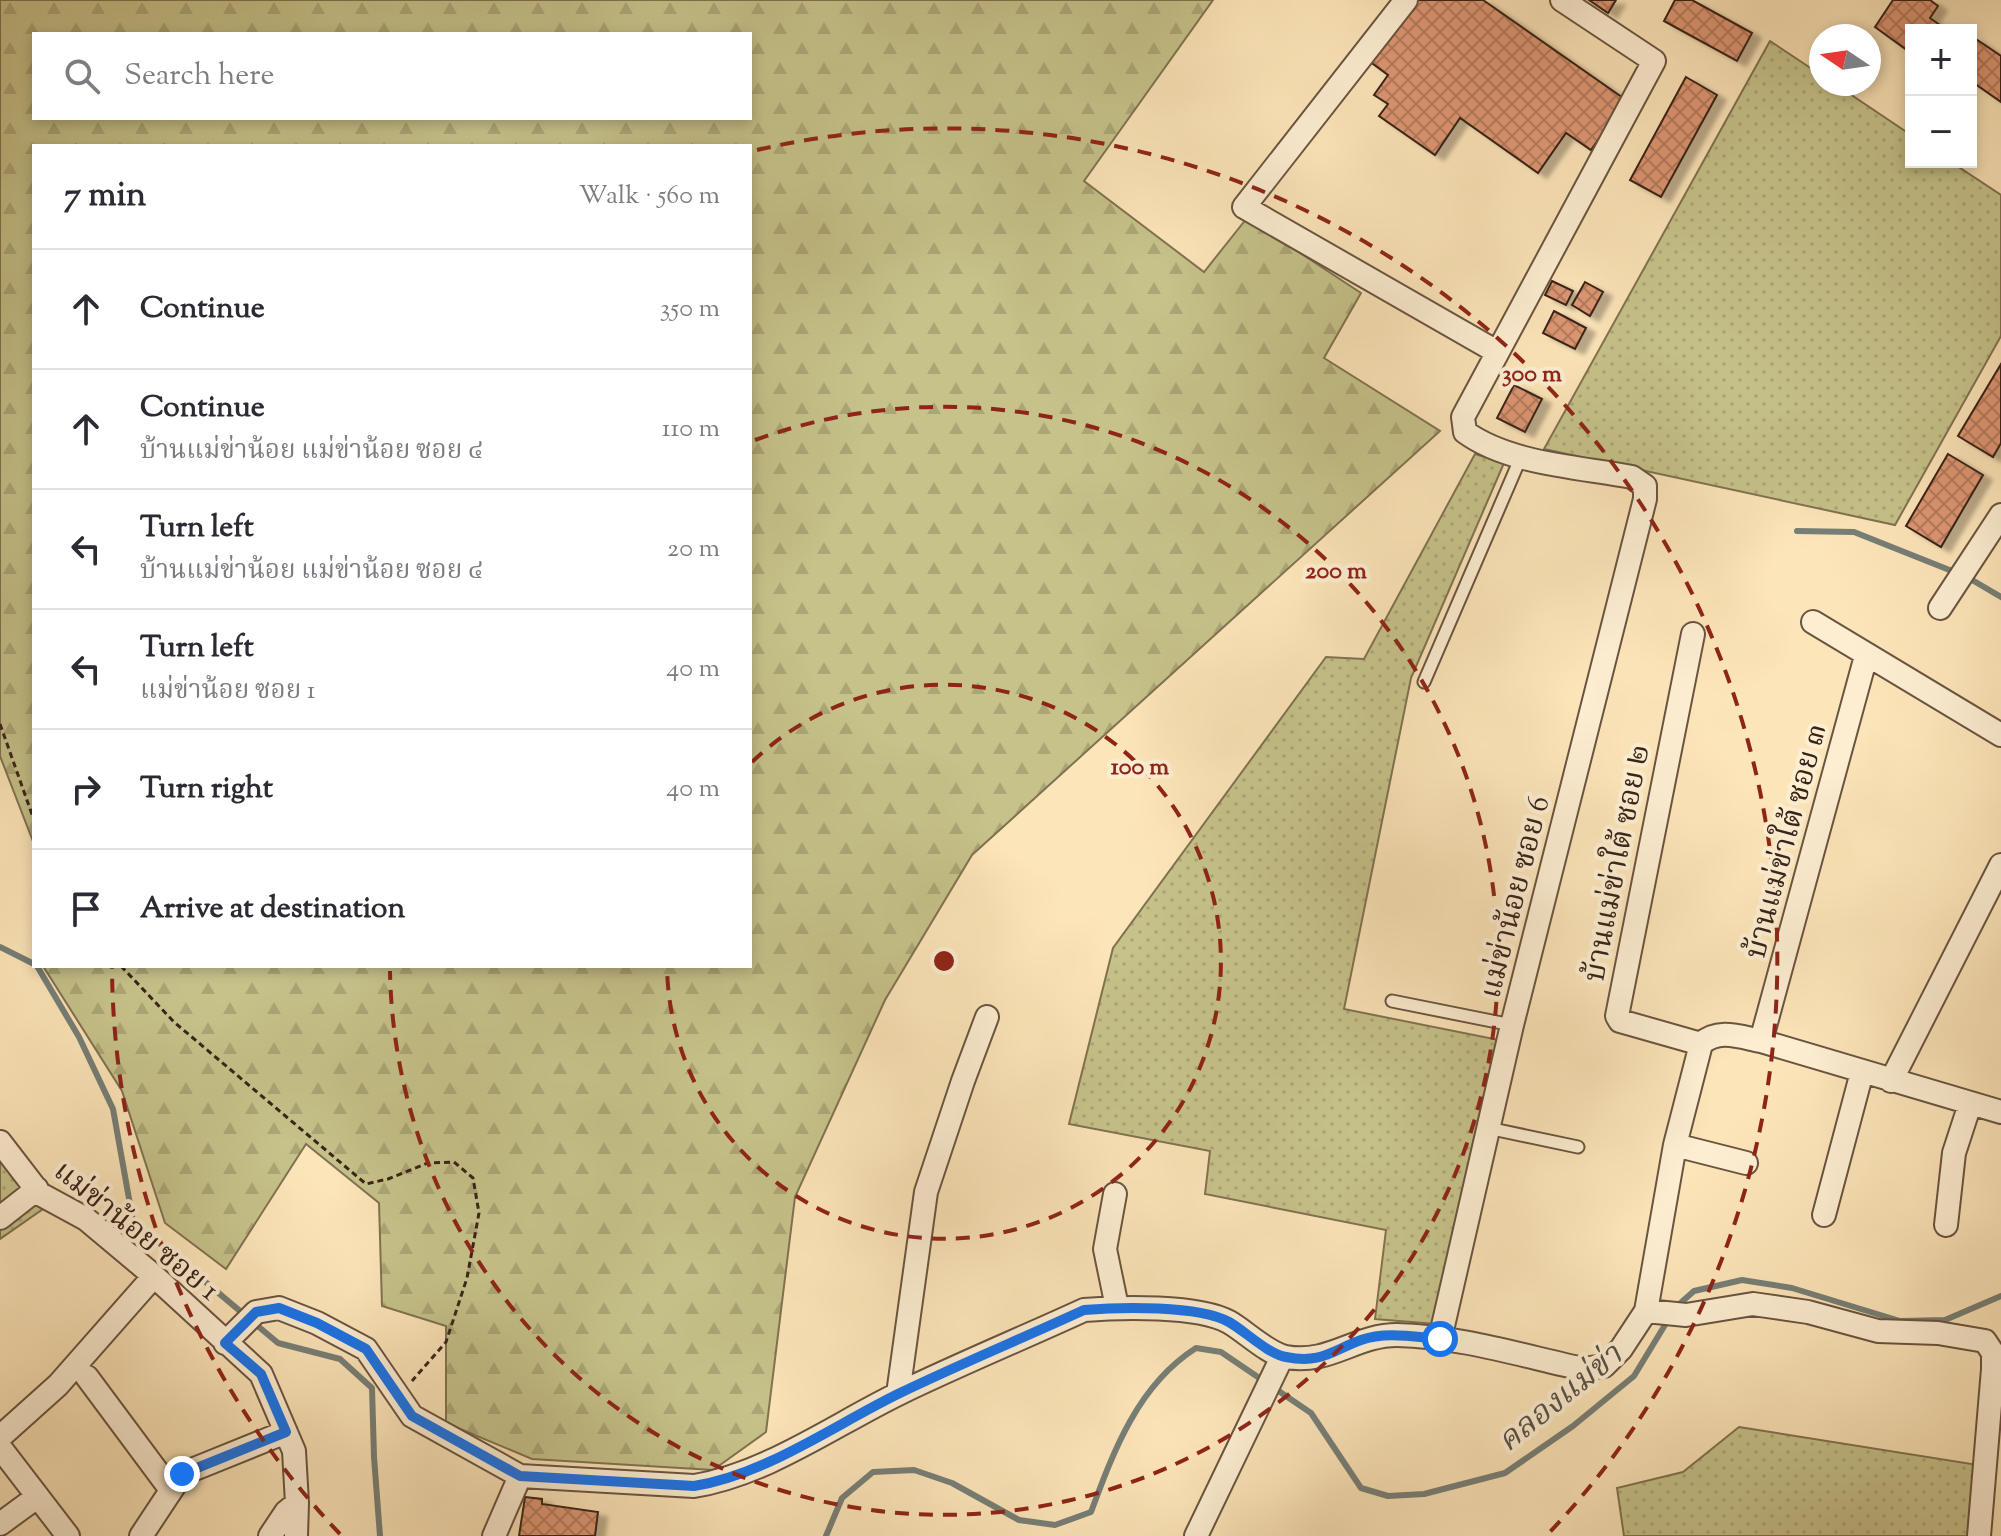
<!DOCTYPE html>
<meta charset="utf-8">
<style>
:root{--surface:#fff;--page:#f7f7f7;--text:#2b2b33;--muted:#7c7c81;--line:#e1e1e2}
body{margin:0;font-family:"Sorts Mill Goudy","Noto Serif Thai",serif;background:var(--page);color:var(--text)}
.controls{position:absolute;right:24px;top:24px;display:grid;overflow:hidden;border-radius:0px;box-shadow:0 4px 12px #0003}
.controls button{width:72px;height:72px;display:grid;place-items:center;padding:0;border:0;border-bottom:2px solid var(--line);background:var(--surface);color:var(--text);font:40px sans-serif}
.compass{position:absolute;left:1809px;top:24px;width:72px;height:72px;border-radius:50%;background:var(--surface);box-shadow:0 4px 12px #0003;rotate:283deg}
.stop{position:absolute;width:24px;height:24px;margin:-18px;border:6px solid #1a73e8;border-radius:50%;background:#fff}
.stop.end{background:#1a73e8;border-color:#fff;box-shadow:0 2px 8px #0008}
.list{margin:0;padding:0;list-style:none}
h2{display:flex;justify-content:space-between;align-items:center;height:104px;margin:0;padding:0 32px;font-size:34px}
h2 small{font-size:26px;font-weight:400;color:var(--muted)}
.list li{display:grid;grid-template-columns:52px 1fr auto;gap:24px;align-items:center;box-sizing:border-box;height:120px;padding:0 32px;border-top:2px solid var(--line)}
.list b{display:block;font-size:30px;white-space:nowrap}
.list p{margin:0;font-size:26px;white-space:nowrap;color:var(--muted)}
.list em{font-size:26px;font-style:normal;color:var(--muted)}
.icon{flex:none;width:44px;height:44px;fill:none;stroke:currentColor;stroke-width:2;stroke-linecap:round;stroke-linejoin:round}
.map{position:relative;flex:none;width:2001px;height:1536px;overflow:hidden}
.search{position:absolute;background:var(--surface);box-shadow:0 4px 12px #0003;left:32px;top:32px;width:720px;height:88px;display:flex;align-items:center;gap:20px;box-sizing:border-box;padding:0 28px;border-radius:0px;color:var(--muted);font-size:30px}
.panel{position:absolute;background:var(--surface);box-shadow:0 4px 12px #0003;left:32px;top:144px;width:720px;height:824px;border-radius:0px}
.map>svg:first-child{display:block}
.grass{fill:url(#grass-dots);stroke:#807251;stroke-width:2}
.forest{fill:url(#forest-firs);stroke:#807251;stroke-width:2;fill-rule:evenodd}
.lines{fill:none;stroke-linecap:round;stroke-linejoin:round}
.stream{stroke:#777f77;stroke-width:6}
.building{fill:url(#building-cross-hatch);stroke:#392318;stroke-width:2;filter:url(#shadow)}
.service-casing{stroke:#6a5440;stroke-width:15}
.minor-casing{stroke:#6a5440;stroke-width:26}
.path{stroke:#392318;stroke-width:3;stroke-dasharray:6 4;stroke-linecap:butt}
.service{stroke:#fdeed2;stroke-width:11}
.minor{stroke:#fdeed2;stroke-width:22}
.route{stroke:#1a73e8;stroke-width:10}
.ring{fill:none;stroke:#8f2418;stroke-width:4;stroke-dasharray:14 10}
.labels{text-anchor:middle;stroke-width:8;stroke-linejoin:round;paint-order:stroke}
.street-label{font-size:30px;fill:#392318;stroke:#fdeed2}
.water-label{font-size:32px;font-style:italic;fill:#585148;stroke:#fdeed2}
.centre{fill:#8f2418;stroke:#fdeed2;stroke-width:4}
.ring-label{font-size:24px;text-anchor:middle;font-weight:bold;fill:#8f2418;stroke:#fdeed2;stroke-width:8;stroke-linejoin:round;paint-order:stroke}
</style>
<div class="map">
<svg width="2001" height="1536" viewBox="0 0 2001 1536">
<defs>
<pattern id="grass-dots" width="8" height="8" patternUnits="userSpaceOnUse" patternTransform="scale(2)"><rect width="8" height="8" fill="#c6c28a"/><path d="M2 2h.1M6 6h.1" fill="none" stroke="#aba676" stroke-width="1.8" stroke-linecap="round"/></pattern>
<pattern id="forest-firs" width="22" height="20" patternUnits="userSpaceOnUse" patternTransform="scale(2)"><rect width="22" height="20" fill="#c6c28a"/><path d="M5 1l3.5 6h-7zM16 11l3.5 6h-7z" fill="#aba676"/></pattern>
<pattern id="building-cross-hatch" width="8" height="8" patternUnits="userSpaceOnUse" patternTransform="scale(2)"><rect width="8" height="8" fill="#dd9673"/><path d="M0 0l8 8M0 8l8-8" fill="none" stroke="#b47a5d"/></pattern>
<filter id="shadow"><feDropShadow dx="9" dy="5" stdDeviation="2" flood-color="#0004"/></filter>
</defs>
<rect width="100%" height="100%" fill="#fce5b9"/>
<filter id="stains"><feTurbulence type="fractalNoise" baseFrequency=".0025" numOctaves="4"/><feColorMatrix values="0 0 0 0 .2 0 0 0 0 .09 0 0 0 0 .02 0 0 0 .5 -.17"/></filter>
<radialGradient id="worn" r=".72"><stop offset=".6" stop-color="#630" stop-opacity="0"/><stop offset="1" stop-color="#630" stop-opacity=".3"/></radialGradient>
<path class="grass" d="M1770,41L1821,75V84H1835L1911,135V162H1951L2001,195V336L1895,525L1544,449Z
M1475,454L1504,463L1411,678L1344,1009L1499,1040L1436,1324L1375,1319L1386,1230L1205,1194L1210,1151L1069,1124L1113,948L1326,657L1364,659Z
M0,1152L43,1209L0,1239Z
M1739,1427L1978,1465L1972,1536H1624L1617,1488L1683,1472Z"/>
<path class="forest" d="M0,0H1213L1084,181L1204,272L1247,218L1361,293L1324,358L1440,431L972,855L885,1000L795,1197L766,1432L713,1470L532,1459L446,1423V1326L382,1306L379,1203L306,1144L226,1269L165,1223L122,1091L43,966H750V146H34V844L0,756ZM34,34H750V118H34Z"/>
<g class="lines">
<path class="stream" d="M1797,531L1854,532L1957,573
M1967,577L2001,597
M0,947L34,964
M37,966L79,1037L113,1109L133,1221L278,1343L340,1359L372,1388L374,1457L380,1536
M1676,1307L1694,1291L1742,1280L1792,1288L1900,1321L1945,1320L2001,1296
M826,1536L842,1498L873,1472L914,1470L952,1483L1019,1520L1055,1525L1091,1512C1114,1450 1138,1385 1196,1348L1221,1352L1311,1413L1361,1488L1388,1496L1424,1494L1505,1473L1573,1426L1634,1376L1668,1320"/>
</g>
<path class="building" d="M1411,0H1483L1626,100L1591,150L1566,133L1538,173L1460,118L1435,155L1379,116L1388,104L1374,95L1388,75L1369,61Z
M1589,0H1616L1608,13Z
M1675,0H1692L1752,33L1737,61L1664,21Z
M1893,0H1930L1938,6L1930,18L1947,30H1911V53L1875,27Z
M1973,37L2001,56V102L1971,81V40Z
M1686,77L1717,95L1661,197L1630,180Z
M1552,281L1573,291L1566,305L1545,295Z
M1585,282L1603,292L1590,316L1572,305Z
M1554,311L1586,328L1575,349L1543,333Z
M2001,364V443L1993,457L1958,436Z
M1514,385L1542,399L1525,432L1497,418Z
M1948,454L1983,475L1941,547L1906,526Z
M525,1497L542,1499V1504L598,1512L595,1536H519Z"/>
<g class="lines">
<g class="service-casing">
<path id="service" d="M1424,682L1521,457
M1392,1001L1512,1025
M1488,1128L1578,1147"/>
</g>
<g class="minor-casing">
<path id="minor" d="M1406,0L1244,207L1497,352
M1940,608L2001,515
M1813,622L2001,735
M1693,634L1617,1016L1620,1021L1701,1044
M1761,1041L1866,656
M1891,1081L2001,865
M0,1142L40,1194L86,1219L154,1276L261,1374L294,1451L297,1503L296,1536
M1675,1145L1746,1163
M1115,1194L1105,1249L1117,1307
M1824,1215L1862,1072
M0,1218L37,1189
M1946,1225L1954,1153L1970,1104
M1646,1311L1686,1315L1753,1304L1808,1312L1878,1331L1938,1333L1985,1341L1993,1353V1369L1979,1536
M1440,1339L1512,1025L1645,499V486L1632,477C1579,467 1509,464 1465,432L1463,417L1654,61L1562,0
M225,1343L256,1312L279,1308L317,1323L366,1349L412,1416L520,1476L694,1486C767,1474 834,1425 900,1393C960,1364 1023,1338 1084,1310C1120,1307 1198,1305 1229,1322C1245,1331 1268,1354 1286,1357C1329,1365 1355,1335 1397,1335C1459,1336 1523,1356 1583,1369L1604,1366L1621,1349L1646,1311L1675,1145L1701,1044C1718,1028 1740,1037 1761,1041L2001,1112
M87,1377L171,1490
M898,1394L926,1192L963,1081L987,1017
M0,1437L58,1385L154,1276
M2,1450L68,1536
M0,1524L37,1497
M141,1536L182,1474L286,1432
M270,1536L286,1512L297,1503
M494,1536L520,1476
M1196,1536L1282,1357"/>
</g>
<path class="path" d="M0,724L34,820
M121,966L174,1022L366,1184L388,1179L428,1163L454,1162L473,1178L479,1213L467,1278L446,1342L412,1381"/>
<use href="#service" class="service"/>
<use href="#minor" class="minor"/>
</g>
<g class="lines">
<path class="route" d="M182,1474L286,1432L261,1374L225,1343L256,1312L279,1308L317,1323L366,1349L412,1416L520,1476L694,1486C767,1474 834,1425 900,1393C960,1364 1023,1338 1084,1310C1120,1307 1198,1305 1229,1322C1245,1331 1268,1354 1286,1357C1321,1364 1331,1351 1361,1340C1385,1331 1415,1337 1440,1339"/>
</g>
<g class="ring">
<path d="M752 762A277 277 0 1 1 667 968"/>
<path d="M755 440A554 554 0 1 1 390 971"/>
<path d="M340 1534A832 832 0 0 1 112 968M757 150A832 832 0 0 1 1548 1534"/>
</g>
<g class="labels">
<g class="street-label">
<text transform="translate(1785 841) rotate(-75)" y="10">บ้านแม่ข่าใต้ ซอย ๓</text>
<text transform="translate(1616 863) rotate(-79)" y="10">บ้านแม่ข่าใต้ ซอย ๒</text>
<text transform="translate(1514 897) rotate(-76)" y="10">แม่ข่าน้อย ซอย 6</text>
<text transform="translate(137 1230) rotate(39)" y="10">แม่ข่าน้อย ซอย 1</text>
</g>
<g class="water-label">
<text transform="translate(1559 1397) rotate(-39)" y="11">คลองแม่ข่า</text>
</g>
</g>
<circle cx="944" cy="961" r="12" class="centre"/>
<g class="ring-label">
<text x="1532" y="381">300 m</text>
<text x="1336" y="578">200 m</text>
<text x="1140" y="774">100 m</text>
</g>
<rect width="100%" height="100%" filter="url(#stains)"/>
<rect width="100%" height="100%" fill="url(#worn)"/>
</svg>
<div class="controls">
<button>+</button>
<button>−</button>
</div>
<svg class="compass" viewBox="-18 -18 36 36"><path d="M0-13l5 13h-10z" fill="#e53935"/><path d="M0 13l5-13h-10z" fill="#7c7c81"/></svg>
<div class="stop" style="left:1440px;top:1339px"></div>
<div class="stop end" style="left:182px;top:1474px"></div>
<div class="search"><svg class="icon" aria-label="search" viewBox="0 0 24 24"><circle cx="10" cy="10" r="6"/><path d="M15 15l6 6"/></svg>Search here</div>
<section class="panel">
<h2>7 min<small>Walk · 560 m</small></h2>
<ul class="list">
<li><svg class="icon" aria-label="ahead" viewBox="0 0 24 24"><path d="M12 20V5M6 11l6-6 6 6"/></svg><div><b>Continue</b></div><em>350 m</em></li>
<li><svg class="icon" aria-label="ahead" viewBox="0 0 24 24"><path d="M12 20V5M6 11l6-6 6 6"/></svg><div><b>Continue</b><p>บ้านแม่ข่าน้อย แม่ข่าน้อย ซอย ๔</p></div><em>110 m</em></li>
<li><svg class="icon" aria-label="left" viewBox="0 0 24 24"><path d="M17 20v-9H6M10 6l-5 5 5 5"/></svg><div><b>Turn left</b><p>บ้านแม่ข่าน้อย แม่ข่าน้อย ซอย ๔</p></div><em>20 m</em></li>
<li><svg class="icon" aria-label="left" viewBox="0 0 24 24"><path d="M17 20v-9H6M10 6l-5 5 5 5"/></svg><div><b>Turn left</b><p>แม่ข่าน้อย ซอย 1</p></div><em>40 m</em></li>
<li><svg class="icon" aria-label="right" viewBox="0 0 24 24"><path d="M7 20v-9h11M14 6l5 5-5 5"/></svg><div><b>Turn right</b></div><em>40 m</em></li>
<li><svg class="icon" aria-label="arrive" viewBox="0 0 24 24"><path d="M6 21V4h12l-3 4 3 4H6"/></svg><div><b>Arrive at destination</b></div></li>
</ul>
</section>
</div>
